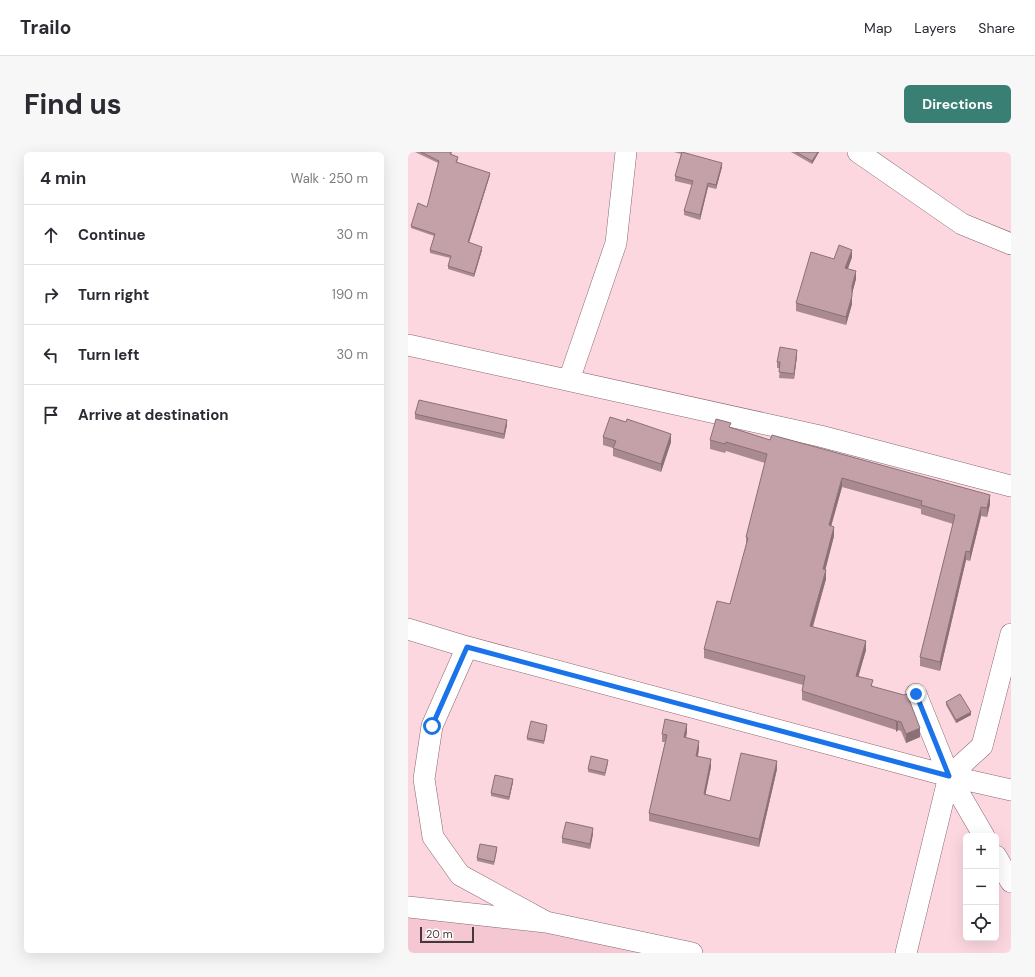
<!DOCTYPE html>
<meta charset="utf-8">
<style>
:root{--surface:#fff;--page:#f7f7f7;--text:#2b2b33;--muted:#7c7c81;--line:#e1e1e2;--accent:#3a7f74}
body{margin:0;font-family:"DM Sans",sans-serif;background:var(--page);color:var(--text)}
.controls{position:absolute;right:12px;bottom:12px;display:grid;overflow:hidden;border-radius:6px;box-shadow:0 4px 16px #0002}
.controls button{width:36px;height:36px;display:grid;place-items:center;padding:0;border:0;border-bottom:1px solid var(--line);background:var(--surface);color:var(--text);font:20px sans-serif}
.scale{position:absolute;left:12px;bottom:10px;width:54px;box-sizing:border-box;padding-left:4px;border:2px solid #45373a;border-top:0;font-size:11px;line-height:14px;white-space:nowrap;color:#45373a;-webkit-text-stroke:3px #fff;paint-order:stroke}
.stop{position:absolute;width:12px;height:12px;margin:-9px;border:3px solid #1a73e8;border-radius:50%;background:#fff}
.stop.end{background:#1a73e8;border-color:#fff;box-shadow:0 1px 4px #0008}
.list{margin:0;padding:0;list-style:none}
h2{display:flex;justify-content:space-between;align-items:center;height:52px;margin:0;padding:0 16px;font-size:17px}
h2 small{font-size:13px;font-weight:400;color:var(--muted)}
.list li{display:grid;grid-template-columns:26px 1fr auto;gap:12px;align-items:center;box-sizing:border-box;height:60px;padding:0 16px;border-top:1px solid var(--line)}
.list b{display:block;font-size:15px;white-space:nowrap}
.list em{font-size:13px;font-style:normal;color:var(--muted)}
.icon{flex:none;width:22px;height:22px;fill:none;stroke:currentColor;stroke-width:2;stroke-linecap:round;stroke-linejoin:round}
.map{position:relative;flex:none;width:603px;height:801px;overflow:hidden;border-radius:6px}
header{display:flex;align-items:center;gap:24px;box-sizing:border-box;height:56px;padding:0 20px;background:var(--surface);border-bottom:1px solid var(--line)}
header strong{font-size:19px}
nav{display:flex;gap:22px;margin-inline-start:auto;font-size:14px}
.intro{display:flex;align-items:center;justify-content:space-between;box-sizing:border-box;height:96px;padding:0 24px}
h1{margin:0;font-size:28px}
.button{padding:10px 18px;border-radius:6px;background:var(--accent);color:#fff;font-size:14px;font-weight:700}
main{display:flex;gap:24px;padding:0 24px}
aside{flex:1;background:var(--surface);border-radius:6px;box-shadow:0 4px 16px #0002}
.map>svg:first-child{display:block}
.built{fill:#f4c7d2}
.lines{fill:none;stroke-linecap:round;stroke-linejoin:round}
.minor-casing{stroke:#886870;stroke-width:22}
.minor{stroke:#fff;stroke-width:21}
.wall{fill:#a98a91}
.shaded-wall{fill:#897176}
.building{fill:#c4a1a9;stroke:#897176}
.route{stroke:#1a73e8;stroke-width:5}
</style>
<header>
<strong>Trailo</strong>
<nav><a>Map</a><a>Layers</a><a>Share</a></nav>
</header>
<div class="intro"><h1>Find us</h1><a class="button">Directions</a></div>
<main>
<aside>
<h2>4 min<small>Walk · 250 m</small></h2>
<ul class="list">
<li><svg class="icon" aria-label="ahead" viewBox="0 0 24 24"><path d="M12 20V5M6 11l6-6 6 6"/></svg><div><b>Continue</b></div><em>30 m</em></li>
<li><svg class="icon" aria-label="right" viewBox="0 0 24 24"><path d="M7 20v-9h11M14 6l5 5-5 5"/></svg><div><b>Turn right</b></div><em>190 m</em></li>
<li><svg class="icon" aria-label="left" viewBox="0 0 24 24"><path d="M17 20v-9H6M10 6l-5 5 5 5"/></svg><div><b>Turn left</b></div><em>30 m</em></li>
<li><svg class="icon" aria-label="arrive" viewBox="0 0 24 24"><path d="M6 21V4h12l-3 4 3 4H6"/></svg><div><b>Arrive at destination</b></div></li>
</ul>
</aside>
<div class="map">
<svg width="603" height="801" viewBox="0 0 603 801">
<rect width="100%" height="100%" fill="#fcd7e0"/>
<path class="built" d="M0,748L239,801H0Z"/>
<g class="lines">
<g class="minor-casing">
<path id="minor" d="M450,0L554,72L603,92
M0,193L412,284L603,334
M161,228L208,91L218,0
M0,477L59,495L541,624L603,638
M59,495L24,574L16,627L25,685L52,723L138,770
M576,684L541,624L574,594L603,482
M588,704L603,730
M0,755L138,770L284,801
M498,801L541,624L508,542"/>
</g>
<use href="#minor" class="minor"/>
</g>
<path class="wall" d="M7,0H44L43,3L50,7L49,10L82,23L61,91L74,98L66,125L40,117V114L42,106L22,101V98L26,84L3,76V74L19,55L30,11Z
M266,0H277L276,1L314,15L308,37L300,35L292,68L276,63V59L284,33L267,29V24L273,2Z
M383,0H411L404,12Z
M444,105L440,117L448,127L444,141V152L438,173L388,159V151L426,107Z
M389,204L386,227L371,226L372,216H369V210Z
M7,262L99,273L96,287L7,267Z
M323,276L362,288L582,352L579,365L573,364L562,409L558,408L532,519L512,514V505L545,372L513,362V357L434,335L423,374L426,384L417,418L418,427L405,475L458,498L450,524L465,534L512,585L498,591L493,579L490,578L488,580V578L394,548V539L395,533L296,506V497L322,452L338,394V385L357,311L318,299L317,301L302,297V288Z
M195,285L263,290L253,320L205,304V296L195,293Z
M538,550L563,563L548,571L538,553Z
M139,576L136,592L119,588V586Z
M279,580L278,586L291,597L290,604L303,615L297,643L322,649L369,617L351,695L241,669V661L257,590H254V582Z
M200,611L197,624L180,620V617Z
M105,630L101,648L83,644V641Z
M185,682L182,697L154,691V686Z
M89,698L86,713L69,709V706Z"/>
<path class="shaded-wall" d="M410,0H411L404,12V9Z
M314,11V15L308,37V33Z
M82,21V23L60,93V90Z
M300,31V35L292,68V63Z
M74,95V98L66,125V122Z
M444,98V105L437,124V116Z
M448,119V127L444,142V134Z
M444,144V152L438,173V165Z
M389,198V204L386,227V222Z
M99,268V273L96,287V282Z
M263,282V290L253,320V312Z
M434,326V335L421,382V373Z
M582,343V352L579,365V356Z
M573,355V364L562,409V400Z
M426,375V384L415,427V417Z
M558,399V408L532,519V510Z
M418,418V427L402,483V474Z
M458,489V498L448,533V524Z
M563,560V563L548,571V568Z
M490,569V578L488,580V571Z
M279,572V580L276,593V585Z
M512,576V585L498,591V582Z
M291,589V597L288,612V604Z
M303,607V615L296,650V642Z
M369,609V617L351,695V687Z
M105,627V630L101,648V645Z
M185,676V682L182,697V692Z"/>
<path class="building" d="M13,0H43L42,2L50,5L48,10L82,21L60,90L74,95L66,122L40,114L43,104L22,98L27,82L3,74L10,51L19,55L31,9Z
M274,0L314,11L308,33L300,31L292,63L276,59L285,29L267,24Z
M388,0H410L404,9Z
M431,93L444,98L437,116L448,119L444,134V144L438,165L388,151L403,100L426,107Z
M372,195L389,198L386,222L371,220L372,210H369Z
M11,248L99,268L96,282L7,262Z
M202,265L218,270L219,267L263,282L253,312L205,296L208,289L195,285Z
M308,267L323,271L321,275L362,288L364,283L582,343L579,356L573,355L562,400L558,399L532,510L512,505L547,363L513,353L514,349L434,326L421,373L426,375L415,417L418,418L402,474L458,489L448,524L465,528L463,534L496,543L499,542L512,576L498,582L493,570L490,569L488,571L489,569L394,539L397,524L296,497L309,449L322,452L340,386L338,385L359,302L318,290L317,292L302,288Z
M552,542L563,560L548,568L538,550Z
M257,567L279,572L276,585L291,589L288,604L303,607L296,642L322,649L333,601L369,609L351,687L241,661L259,583L254,582Z
M123,569L139,573L136,589L119,586Z
M183,604L200,608L197,621L180,617Z
M87,623L105,627L101,645L83,641Z
M158,670L185,676L182,692L154,686Z
M72,692L89,695L86,710L69,706Z"/>
<g class="lines">
<path class="route" d="M24,574L59,495L541,624L508,542"/>
</g>
</svg>
<div class="controls">
<button>+</button>
<button>−</button>
<button><svg class="icon" aria-label="locate" viewBox="0 0 24 24"><circle cx="12" cy="12" r="6"/><path d="M12 2v4M12 18v4M2 12h4M18 12h4"/></svg></button>
</div>
<div class="scale">20 m</div>
<div class="stop" style="left:24px;top:574px"></div>
<div class="stop end" style="left:508px;top:542px"></div>
</div>
</main>
